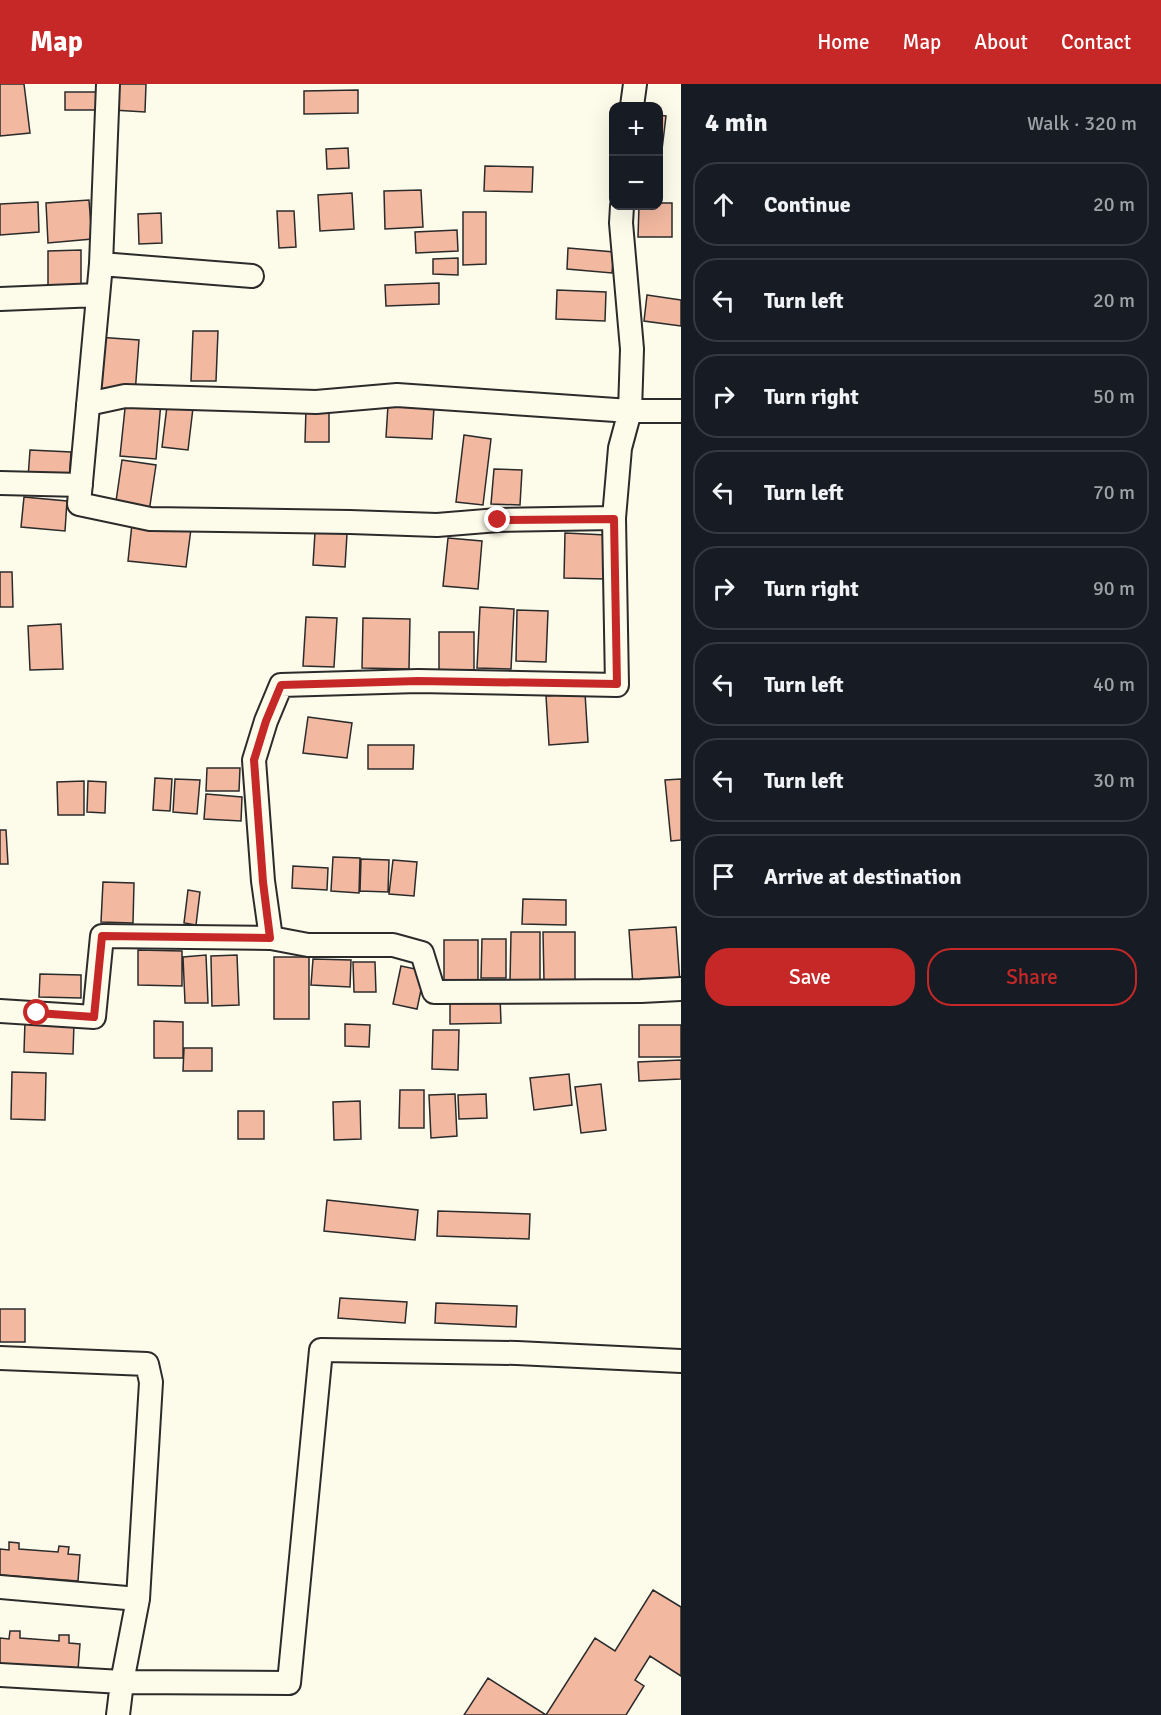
<!DOCTYPE html>
<meta charset="utf-8">
<style>
:root{--surface:#171b24;--page:#20242c;--text:#f1f3f6;--muted:#9ea1a6;--line:#363941;--accent:#c62828}
body{margin:0;font-family:Signika,sans-serif;background:var(--page);color:var(--text)}
.controls{position:absolute;right:18px;top:18px;display:grid;overflow:hidden;border-radius:12px;box-shadow:0 6px 24px #0002}
.controls button{width:54px;height:54px;display:grid;place-items:center;padding:0;border:0;border-bottom:2px solid var(--line);background:var(--surface);color:var(--text);font:30px sans-serif}
.stop{position:absolute;width:18px;height:18px;margin:-14px;border:4px solid #c62828;border-radius:50%;background:#fff}
.stop.end{background:#c62828;border-color:#fff;box-shadow:0 2px 6px #0008}
.list{margin:0;padding:0;list-style:none}
h2{display:flex;justify-content:space-between;align-items:center;height:78px;margin:0;padding:0 24px;font-size:26px}
h2 small{font-size:20px;font-weight:400;color:var(--muted)}
.list li{display:grid;grid-template-columns:39px 1fr auto;gap:18px;align-items:center;box-sizing:border-box;height:84px;margin:0 12px 12px;padding:0 12px;border:2px solid var(--line);border-radius:24px}
.list b{display:block;font-size:22px;white-space:nowrap}
.list em{font-size:20px;font-style:normal;color:var(--muted)}
.actions{display:flex;gap:12px;padding:18px 24px}
.actions a{flex:1;padding:14px 0;border:2px solid var(--accent);border-radius:24px;text-align:center;font-size:21px;color:var(--accent)}
.actions .main{background:var(--accent);color:#fff}
.icon{flex:none;width:33px;height:33px;fill:none;stroke:currentColor;stroke-width:2;stroke-linecap:round;stroke-linejoin:round}
.map{position:relative;flex:none;width:681px;height:1631px;overflow:hidden}
header{display:flex;align-items:center;gap:36px;box-sizing:border-box;height:84px;padding:0 30px;background:var(--accent);color:#fff}
header strong{font-size:28px}
nav{display:flex;gap:33px;margin-inline-start:auto;font-size:21px}
main{display:flex}
aside{flex:1;background:var(--surface)}
.map>svg:first-child{display:block}
.building{fill:#f2b8a0;stroke:#2b2b2b;stroke-width:1.5}
.lines{fill:none;stroke-linecap:round;stroke-linejoin:round}
.street-casing{stroke:#2b2b2b;stroke-width:26}
.street{stroke:#fdfbea;stroke-width:22}
.route{stroke:#c62828;stroke-width:8}
</style>
<header>
<strong>Map</strong>
<nav><a>Home</a><a>Map</a><a>About</a><a>Contact</a></nav>
</header>
<main>
<div class="map">
<svg width="681" height="1631" viewBox="0 0 681 1631">
<rect width="100%" height="100%" fill="#fdfbea"/>
<path class="building" d="M0,0H24L30,49L0,52Z
M115,0H146L145,28L113,26Z
M358,6V29L304,30V7Z
M65,8H96V26H65Z
M658,31L666,32L661,74H658Z
M348,64L349,84L327,85L326,65Z
M485,82L533,83L532,108L484,107Z
M421,106L423,143L385,145L384,107Z
M352,109L354,145L320,147L318,111Z
M89,116L92,155L48,159L46,119Z
M38,118L39,148L0,151V120Z
M658,119H672V153H638L639,122H658Z
M277,127H294L296,163L279,164Z
M463,128H486V180L463,181Z
M161,129L162,159L139,160L138,130Z
M457,146L458,167L416,169L415,148Z
M568,164L614,168L612,189L567,185Z
M81,166V203H48V167Z
M458,174V191L433,190V175Z
M439,199V220L386,222L385,201Z
M557,206L606,208L605,237L556,235Z
M647,211L681,216V242L644,237Z
M193,247H218L216,297H191Z
M97,253L139,256L135,310L92,307Z
M126,315L161,318L156,375L120,372Z
M388,321L434,323L432,355L386,353Z
M167,322L193,324L188,366L162,363Z
M306,324H329V358H305Z
M464,351L491,355L483,421L456,418Z
M30,366L71,368L69,397L28,394Z
M122,376L156,381L149,428L115,424Z
M494,385L522,386L520,421L491,420Z
M24,413L67,417L65,447L21,443Z
M132,440L191,445L186,483L128,477Z
M315,448L347,450L345,483L313,481Z
M565,449L606,451L605,495L564,494Z
M448,454L482,457L478,505L443,502Z
M0,488H12L13,523H0Z
M480,523L514,525L511,585L477,584Z
M517,526L548,527L546,578L516,577Z
M306,533L337,534L334,583L303,582Z
M363,534L410,535L409,585L362,584Z
M61,540L63,585L30,586L28,542Z
M439,548H474V591H439Z
M585,609L588,658L549,661L546,612Z
M308,633L352,639L347,674L303,669Z
M368,661H414L413,685H368Z
M207,684H240L239,707H206Z
M155,694L172,695L170,727L153,726Z
M175,695L200,696L197,730L173,728Z
M681,695V756L671,757L665,696Z
M84,697V731H58L57,698Z
M88,697L106,698L105,729L87,728Z
M206,710L242,713L241,737L204,735Z
M0,746H6L8,780H0Z
M333,773L360,774L359,809L331,807Z
M361,775L389,776L388,808L360,807Z
M393,776L417,778L414,812L389,810Z
M293,782L328,784L327,806L292,804Z
M103,798L134,799L133,839L101,838Z
M188,806L200,808L196,841L184,839Z
M523,815L566,816V841L522,840Z
M676,843L680,899L633,902L629,846Z
M511,848H540V898H510Z
M543,848H575V897H544Z
M482,855H506V894H481Z
M444,856H478V897H444Z
M138,866L182,867V902L138,901Z
M206,871L208,919H185L183,873Z
M237,871L239,921L212,922L211,872Z
M274,873H309V935H274Z
M313,875L351,876L350,903L311,901Z
M353,878H375L376,908H354Z
M401,882L425,887L417,925L393,920Z
M40,890L81,891V914L39,913Z
M500,912L501,939L450,940V913Z
M25,937L74,939L73,970L24,968Z
M154,937L183,938V974H154Z
M345,940L370,941L369,963L345,962Z
M639,941H681V973H639Z
M433,946H459L458,986L432,985Z
M184,964H212V987H183Z
M681,976V995L639,997L638,978Z
M12,988L46,989L45,1036L11,1035Z
M569,990L572,1021L534,1026L530,994Z
M601,1000L606,1046L581,1049L575,1003Z
M400,1006H424V1044H399Z
M455,1010L457,1052L431,1054L429,1011Z
M486,1010L487,1034L459,1035L458,1011Z
M360,1017L361,1055L334,1056L333,1018Z
M238,1027H264V1055H238Z
M327,1116L418,1126L415,1156L324,1147Z
M438,1127L530,1130L529,1155L437,1152Z
M340,1214L407,1218L405,1239L338,1234Z
M436,1219L517,1222L516,1243L435,1239Z
M0,1225H25V1258H0Z
M9,1458L19,1459V1465L58,1468L59,1462L69,1463L68,1470L80,1471L78,1497L0,1491V1465L9,1466Z
M653,1506L681,1523V1592L650,1572L635,1596L644,1602L626,1631H464L488,1594L546,1631L595,1554L615,1567Z
M10,1547H20V1554L59,1557V1551H69V1559L80,1560L78,1586L0,1580V1554L9,1555Z"/>
<g class="lines">
<g class="street-casing">
<path id="street" d="M108,0L101,180L79,420L150,435L350,438L437,441L498,436L614,434
M632,22L635,0
M622,122L621,139L632,265L630,327L620,364L614,434L617,601L418,597L281,601L266,637L254,676L263,797L271,854L308,861H393L422,869L434,908L641,907L681,905
M101,180L252,192
M0,215L98,211
M88,320L125,312L316,318L397,311L630,327H681
M0,399L81,401
M0,927L94,933L102,852L271,854
M0,1274L147,1280L151,1298L138,1515L122,1598L118,1631
M0,1503L138,1515
M0,1591L122,1598L289,1599L321,1266L517,1269L681,1277"/>
</g>
<use href="#street" class="street"/>
</g>
<g class="lines">
<path class="route" d="M37,929L94,933L102,852L270,854L263,798L254,676L266,637L281,601L418,597L617,600L614,435L498,436"/>
</g>
</svg>
<div class="controls">
<button>+</button>
<button>−</button>
</div>
<div class="stop" style="left:37px;top:929px"></div>
<div class="stop end" style="left:498px;top:436px"></div>
</div>
<aside>
<h2>4 min<small>Walk · 320 m</small></h2>
<ul class="list">
<li><svg class="icon" aria-label="ahead" viewBox="0 0 24 24"><path d="M12 20V5M6 11l6-6 6 6"/></svg><div><b>Continue</b></div><em>20 m</em></li>
<li><svg class="icon" aria-label="left" viewBox="0 0 24 24"><path d="M17 20v-9H6M10 6l-5 5 5 5"/></svg><div><b>Turn left</b></div><em>20 m</em></li>
<li><svg class="icon" aria-label="right" viewBox="0 0 24 24"><path d="M7 20v-9h11M14 6l5 5-5 5"/></svg><div><b>Turn right</b></div><em>50 m</em></li>
<li><svg class="icon" aria-label="left" viewBox="0 0 24 24"><path d="M17 20v-9H6M10 6l-5 5 5 5"/></svg><div><b>Turn left</b></div><em>70 m</em></li>
<li><svg class="icon" aria-label="right" viewBox="0 0 24 24"><path d="M7 20v-9h11M14 6l5 5-5 5"/></svg><div><b>Turn right</b></div><em>90 m</em></li>
<li><svg class="icon" aria-label="left" viewBox="0 0 24 24"><path d="M17 20v-9H6M10 6l-5 5 5 5"/></svg><div><b>Turn left</b></div><em>40 m</em></li>
<li><svg class="icon" aria-label="left" viewBox="0 0 24 24"><path d="M17 20v-9H6M10 6l-5 5 5 5"/></svg><div><b>Turn left</b></div><em>30 m</em></li>
<li><svg class="icon" aria-label="arrive" viewBox="0 0 24 24"><path d="M6 21V4h12l-3 4 3 4H6"/></svg><div><b>Arrive at destination</b></div></li>
</ul>
<div class="actions"><a class="main">Save</a><a>Share</a></div>
</aside>
</main>
